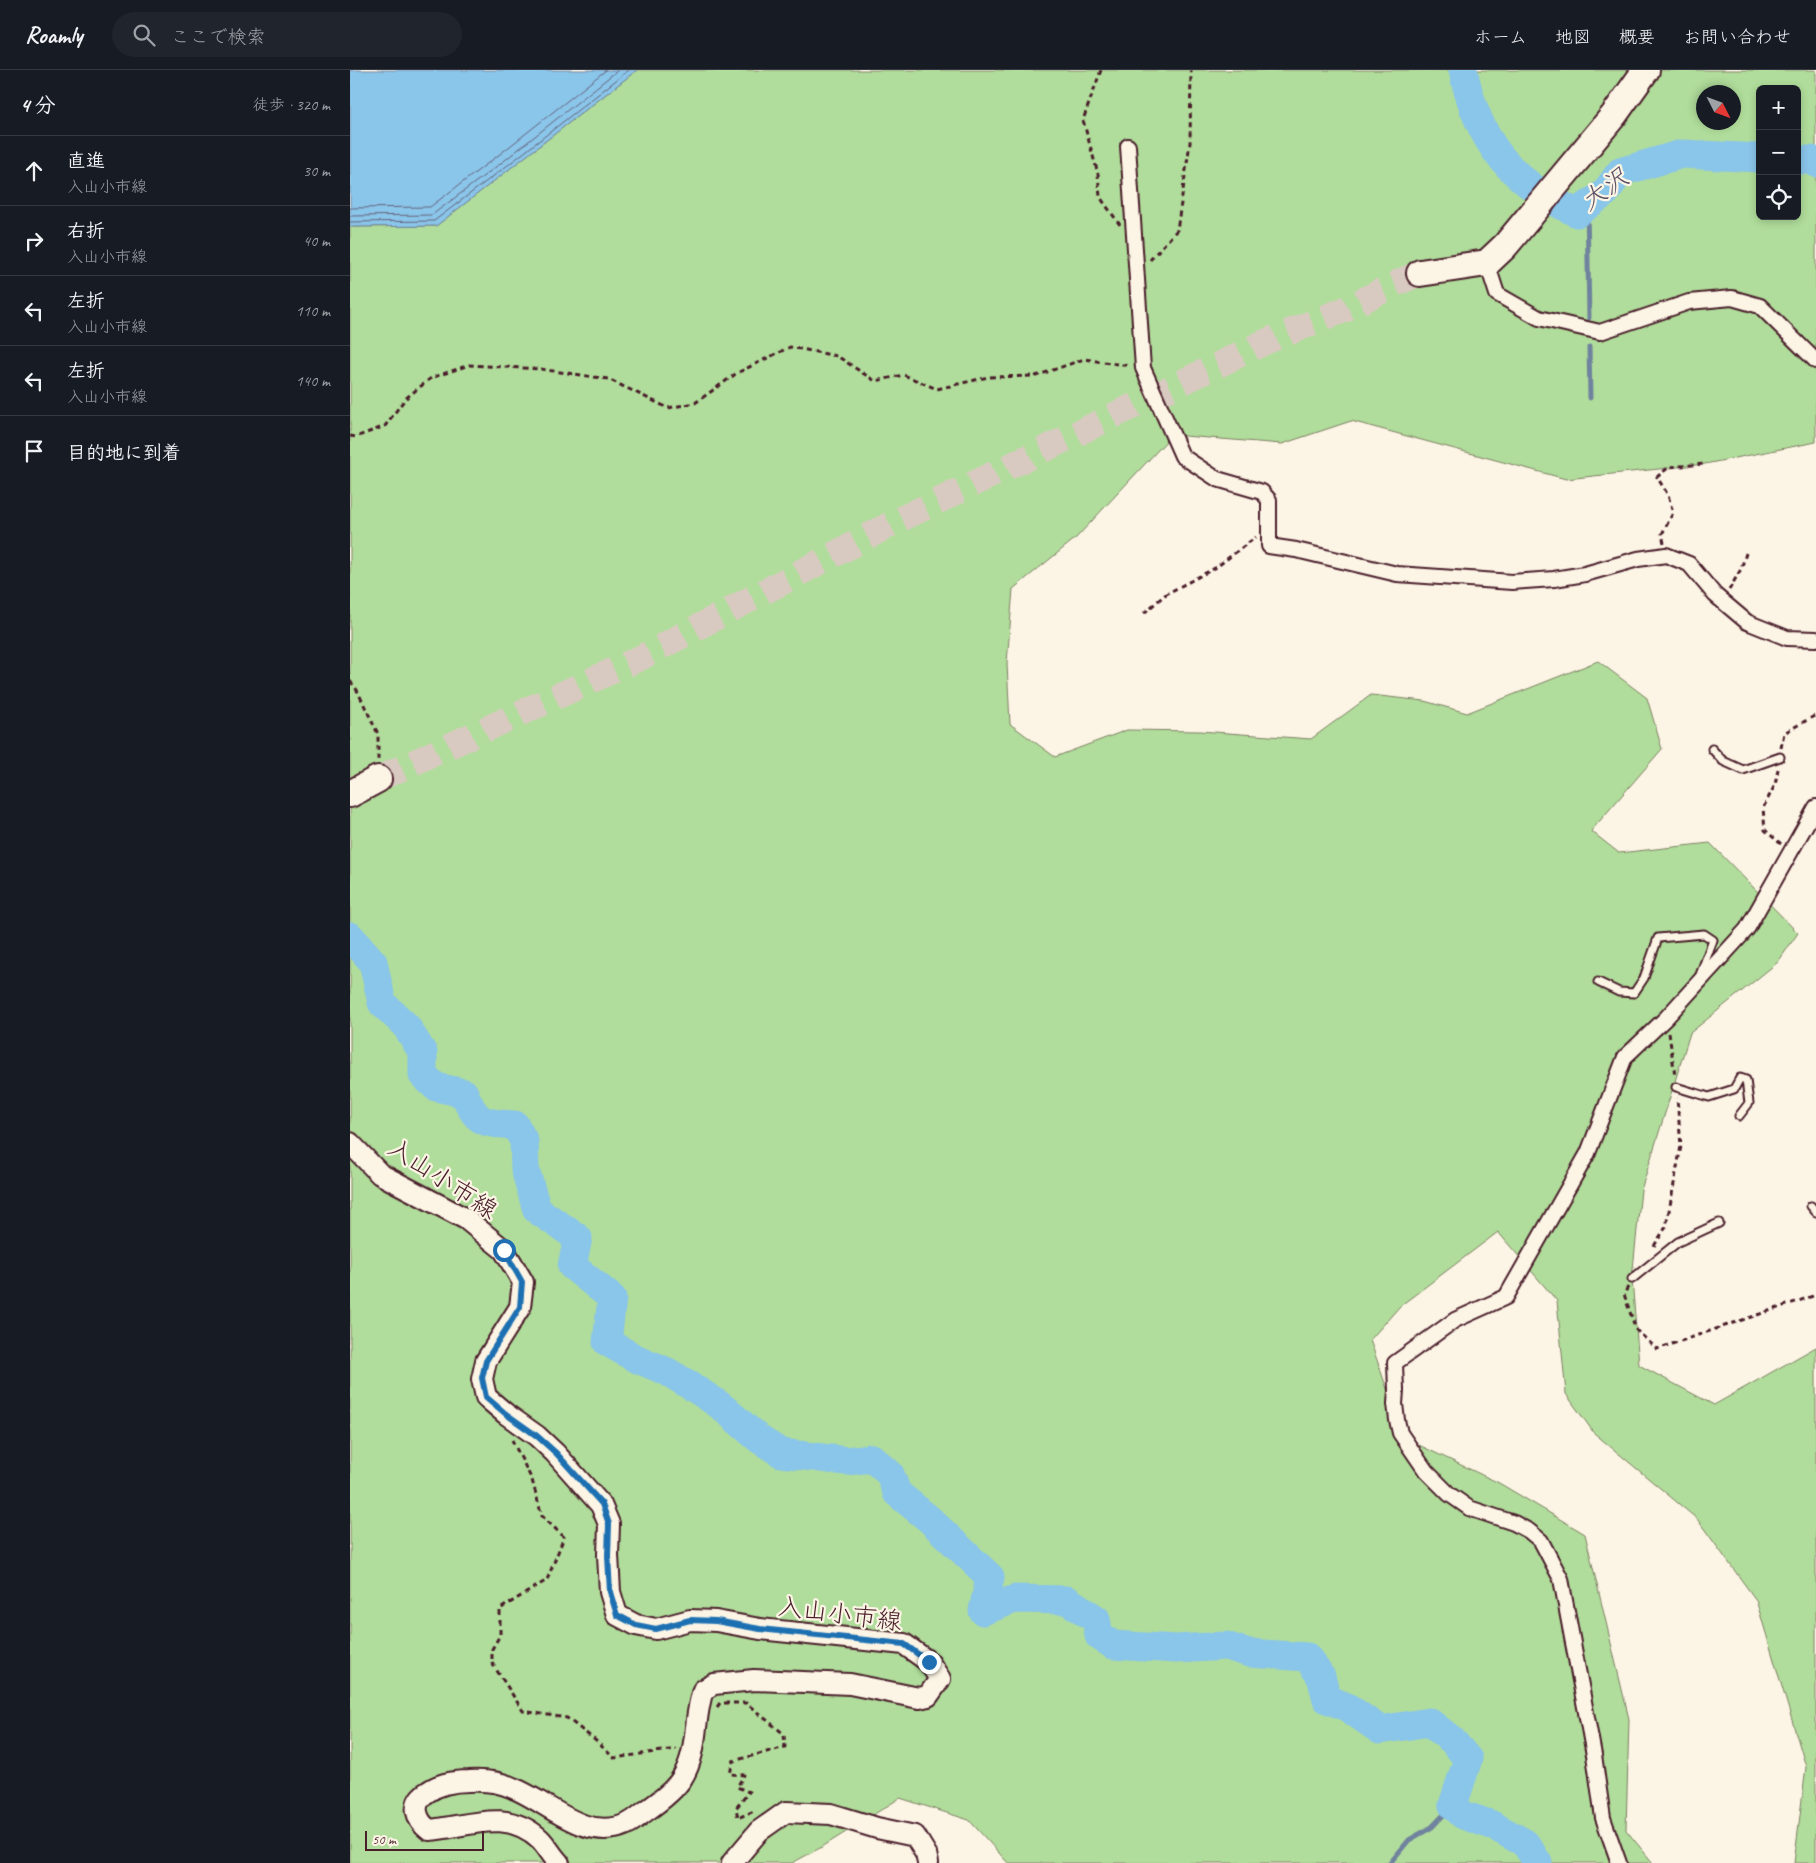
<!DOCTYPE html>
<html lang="ja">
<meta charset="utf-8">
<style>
:root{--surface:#171b24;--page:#20242c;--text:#f1f3f6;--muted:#9ea1a6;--line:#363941}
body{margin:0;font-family:Caveat,"Klee One",sans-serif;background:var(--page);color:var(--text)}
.controls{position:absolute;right:15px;top:15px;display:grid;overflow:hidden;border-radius:8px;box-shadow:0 2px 8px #0003}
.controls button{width:45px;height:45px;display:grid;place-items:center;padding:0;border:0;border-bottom:1px solid var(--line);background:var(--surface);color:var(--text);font:25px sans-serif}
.compass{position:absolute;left:1346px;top:15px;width:45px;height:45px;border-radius:50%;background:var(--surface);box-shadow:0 2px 8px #0003;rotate:132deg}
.scale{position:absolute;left:15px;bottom:12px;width:119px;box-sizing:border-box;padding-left:5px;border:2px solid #4a1f2b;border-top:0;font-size:14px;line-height:18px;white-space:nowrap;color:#4a1f2b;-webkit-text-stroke:4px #fcf5e5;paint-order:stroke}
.stop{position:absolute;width:15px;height:15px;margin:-11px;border:4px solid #1f6fb2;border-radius:50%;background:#fff}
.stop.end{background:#1f6fb2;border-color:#fff;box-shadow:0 1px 5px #0008}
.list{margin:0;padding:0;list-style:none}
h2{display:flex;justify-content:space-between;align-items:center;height:65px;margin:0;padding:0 20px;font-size:21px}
h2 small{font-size:16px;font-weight:400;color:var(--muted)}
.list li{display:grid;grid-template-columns:32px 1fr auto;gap:15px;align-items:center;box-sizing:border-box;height:70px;padding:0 20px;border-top:1px solid var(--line)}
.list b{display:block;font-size:19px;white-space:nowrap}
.list p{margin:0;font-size:16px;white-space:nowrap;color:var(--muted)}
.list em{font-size:16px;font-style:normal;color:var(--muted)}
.icon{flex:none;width:28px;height:28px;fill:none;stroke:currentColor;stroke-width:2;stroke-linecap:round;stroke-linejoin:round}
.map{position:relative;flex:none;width:1466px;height:1793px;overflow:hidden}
header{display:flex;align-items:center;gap:30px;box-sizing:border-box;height:70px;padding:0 25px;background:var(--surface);border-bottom:1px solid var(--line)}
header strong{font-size:24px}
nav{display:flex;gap:28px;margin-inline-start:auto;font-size:18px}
.search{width:350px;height:45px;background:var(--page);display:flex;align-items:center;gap:12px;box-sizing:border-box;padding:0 18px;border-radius:28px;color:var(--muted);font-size:19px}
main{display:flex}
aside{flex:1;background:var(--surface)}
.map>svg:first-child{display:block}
.green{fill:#b0dd9b;stroke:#7d7e63;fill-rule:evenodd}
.water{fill:#8ac5ea;stroke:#70839e}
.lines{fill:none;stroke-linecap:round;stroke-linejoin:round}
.shore{stroke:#646177;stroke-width:1}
.stream{stroke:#70839e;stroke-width:5}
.river{stroke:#8ac5ea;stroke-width:29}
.highway-tunnel{stroke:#d8cac0;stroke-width:26;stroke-dasharray:26 13;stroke-linecap:butt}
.lane-casing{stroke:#4a1f2b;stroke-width:11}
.street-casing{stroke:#4a1f2b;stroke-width:18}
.secondary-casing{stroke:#4a1f2b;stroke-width:24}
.highway-casing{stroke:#4a1f2b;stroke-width:30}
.path{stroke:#4a1f2b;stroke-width:3;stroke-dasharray:5 4;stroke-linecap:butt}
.lane{stroke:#fcf5e5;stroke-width:7}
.street{stroke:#fcf5e5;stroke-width:14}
.secondary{stroke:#fcf5e5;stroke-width:20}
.highway{stroke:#fcf5e5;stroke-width:26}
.route{stroke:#1f6fb2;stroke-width:6}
.labels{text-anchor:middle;stroke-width:4.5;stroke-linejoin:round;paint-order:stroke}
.street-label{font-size:25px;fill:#4a1f2b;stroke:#fcf5e5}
.water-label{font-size:26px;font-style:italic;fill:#5d5164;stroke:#fcf5e5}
</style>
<header>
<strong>Roamly</strong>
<div class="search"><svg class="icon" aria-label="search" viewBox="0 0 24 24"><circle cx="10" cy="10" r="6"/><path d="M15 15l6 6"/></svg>ここで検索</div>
<nav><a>ホーム</a><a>地図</a><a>概要</a><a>お問い合わせ</a></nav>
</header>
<main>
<aside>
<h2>4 分<small>徒歩 · 320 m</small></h2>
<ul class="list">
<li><svg class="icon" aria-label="ahead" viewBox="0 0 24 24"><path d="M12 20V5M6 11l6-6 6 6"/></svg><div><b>直進</b><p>入山小市線</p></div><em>30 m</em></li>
<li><svg class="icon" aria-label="right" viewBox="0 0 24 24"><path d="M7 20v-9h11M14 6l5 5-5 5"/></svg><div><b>右折</b><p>入山小市線</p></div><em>40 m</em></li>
<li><svg class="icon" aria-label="left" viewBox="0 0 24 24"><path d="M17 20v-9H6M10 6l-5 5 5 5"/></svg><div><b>左折</b><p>入山小市線</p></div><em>110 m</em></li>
<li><svg class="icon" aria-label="left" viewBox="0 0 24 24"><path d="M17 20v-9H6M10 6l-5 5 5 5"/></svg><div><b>左折</b><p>入山小市線</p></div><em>140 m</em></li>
<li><svg class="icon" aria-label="arrive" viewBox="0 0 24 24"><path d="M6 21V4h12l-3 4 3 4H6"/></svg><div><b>目的地に到着</b></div></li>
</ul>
</aside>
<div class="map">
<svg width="1466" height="1793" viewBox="0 0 1466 1793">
<rect width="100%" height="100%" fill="#fcf5e5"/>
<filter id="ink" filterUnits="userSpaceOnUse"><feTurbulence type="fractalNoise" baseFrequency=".02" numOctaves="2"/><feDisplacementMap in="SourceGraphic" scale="10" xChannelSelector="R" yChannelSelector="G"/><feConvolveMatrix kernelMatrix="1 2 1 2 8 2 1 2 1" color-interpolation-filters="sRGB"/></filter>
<g filter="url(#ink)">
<path class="green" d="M287,0H1466V372L1355,394L1216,409L1001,351L932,374L822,365L726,468L663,519L657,593L660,654L705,687L777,660L850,661L961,669L1021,625L1074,631L1117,643L1248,591L1297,628L1312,679L1241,761L1269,783L1360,773L1448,863L1428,892L1340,963L1291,1120L1282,1209L1289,1295L1364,1335L1466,1277V1793H1444L1456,1697L1406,1530L1347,1449L1244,1363L1216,1324L1207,1231L1148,1162L1050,1236L1020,1270L1054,1368L1149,1413L1235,1464L1279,1649L1276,1760L1303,1793H658L619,1750L550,1728L472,1777L442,1793H0V156L3,157L86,156ZM1410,19H1447V146H1410ZM1354,22H1384V52H1354Z"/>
<path class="water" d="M0,0H287L86,156L2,157L0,156Z"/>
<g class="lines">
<path class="shore" d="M0,138L80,137L150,84L256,0
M0,146L82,145L155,90L268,0
M0,152L84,151L158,95L279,0"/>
<path class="stream" d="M1237,135L1239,248
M1239,277L1240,328
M1040,1793L1059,1770L1082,1757L1103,1735"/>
<path class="river" d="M1113,0C1128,72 1160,112 1227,143L1255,123L1270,102L1332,84L1410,88
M1447,90H1462L1466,93
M0,866L23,892L32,933L56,956L73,983V1005L86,1017L114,1023C127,1054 133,1053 165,1055L174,1071L175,1099L187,1140L228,1168L222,1196L262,1228L257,1272L285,1288L318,1302L344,1318L371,1336L409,1369L431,1383L496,1391L522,1388L540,1404L547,1423L579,1449L640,1507L633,1541L665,1529L717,1530L746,1549L749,1566L763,1575L826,1579L876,1576L899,1583L957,1587L971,1607L977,1629L997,1637L1030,1660L1079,1652L1102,1670L1118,1689L1103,1735L1113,1745L1142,1755L1175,1773L1188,1793"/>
<path class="highway-tunnel" d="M28,709L290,588L543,453L915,272L996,239L1049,212L1070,203"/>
<g class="lane-casing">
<path id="lane" d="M1362,679L1373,691L1393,700L1430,687
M1248,912L1269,922L1284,923L1294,908L1308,868L1354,864L1363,870L1350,905
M1326,1017L1359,1027L1384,1019L1390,1008L1396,1010L1399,1033L1389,1046
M1461,1136L1466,1142
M1282,1209L1328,1172L1369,1153"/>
</g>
<g class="street-casing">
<path id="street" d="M778,76L793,298L832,386L867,409L912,422L919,430V476L946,480L1047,504L1162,512L1204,509L1235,504L1288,489L1316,485L1339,494L1365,525L1397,552L1437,568L1466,569
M1137,193L1147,224L1189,248L1250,262L1339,232L1382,228L1410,236L1466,291
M1269,1793L1253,1748L1244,1685L1211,1509L1191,1471L1179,1461L1164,1453L1119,1438L1099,1424L1076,1401L1050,1363L1047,1350L1045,1334L1046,1320L1045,1293L1105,1250L1156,1227L1238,1083L1275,987L1316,948L1397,859L1466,737"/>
</g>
<g class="secondary-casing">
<path id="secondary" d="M0,1073L30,1104L116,1149L154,1180L173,1212L170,1237L136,1291L132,1309L136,1327L156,1344L187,1366L205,1383L251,1435L259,1454L258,1485L260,1522L267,1545L286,1555L306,1559L340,1550L366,1551L410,1559L554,1574L579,1592L590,1609L578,1626L569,1628L500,1614L404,1610L364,1614L353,1620C343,1649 349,1681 332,1708C324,1721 309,1732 296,1741C290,1745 284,1751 277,1754C235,1773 199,1732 163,1718C148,1711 134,1710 119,1711C104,1711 88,1714 76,1723C60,1734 67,1751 79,1760C118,1757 156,1737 190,1769C197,1776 202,1786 209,1793
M382,1793L409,1761L436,1742L481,1744L527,1758L565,1766L576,1784L578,1793"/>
</g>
<g class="highway-casing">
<path id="highway" d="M1070,203L1137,193L1155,176L1264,45L1296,0
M0,724L28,709"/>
</g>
<path class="path" d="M751,0L733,50L748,104L750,127L770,155
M800,190L827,160L840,73L841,0
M0,366L6,367L35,356L55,329L81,308L119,295L190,299L258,309L318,338L345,333L387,303L440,277L487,286L525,311L554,305L587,319L638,307L686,306L734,289L780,296
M1314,473L1312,464L1323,443L1318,425L1307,407L1319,397L1355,394
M1379,520L1391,499L1397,480
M794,543L816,524L865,498L906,467
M0,611L7,620L28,664V691
M1431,678L1434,663L1466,645
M1428,699L1425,715L1413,738L1415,760L1431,774
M1319,963L1325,1006
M1304,1176L1316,1157L1331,1076L1327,1028
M1278,1217L1274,1224L1286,1260L1307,1279L1466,1225
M162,1370L182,1410L192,1446L214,1467L197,1510L150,1539V1565L142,1579V1593L173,1641L217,1648L246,1671L264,1688L326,1679
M367,1637L370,1633H396L434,1664L435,1677L383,1691L380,1704L394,1705L387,1717L399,1722L386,1738L388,1748L406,1740"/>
<use href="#lane" class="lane"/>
<use href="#street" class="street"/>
<use href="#secondary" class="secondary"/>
<use href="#highway" class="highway"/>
</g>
</g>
<g class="lines" filter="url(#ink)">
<path class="route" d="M154,1180L172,1212L170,1237L136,1291L132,1308L136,1327L156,1344L187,1366L206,1383L252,1434L259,1454L258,1486L260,1522L267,1545L286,1555L306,1559L340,1550L366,1551L410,1559L554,1574L579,1592"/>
</g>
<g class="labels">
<g class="street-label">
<text transform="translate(93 1108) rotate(33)" y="9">入山小市線</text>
<text transform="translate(490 1543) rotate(7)" y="9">入山小市線</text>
</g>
<g class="water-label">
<text transform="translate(1254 119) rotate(-36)" y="9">大沢</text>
</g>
</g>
</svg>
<div class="controls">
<button>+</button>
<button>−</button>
<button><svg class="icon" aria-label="locate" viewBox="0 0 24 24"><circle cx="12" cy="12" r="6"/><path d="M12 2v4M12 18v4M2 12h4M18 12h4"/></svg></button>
</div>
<svg class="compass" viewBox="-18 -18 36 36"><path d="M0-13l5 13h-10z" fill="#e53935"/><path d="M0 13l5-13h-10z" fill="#9ea1a6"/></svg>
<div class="scale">50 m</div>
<div class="stop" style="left:154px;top:1180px"></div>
<div class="stop end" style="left:579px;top:1592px"></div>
</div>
</main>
